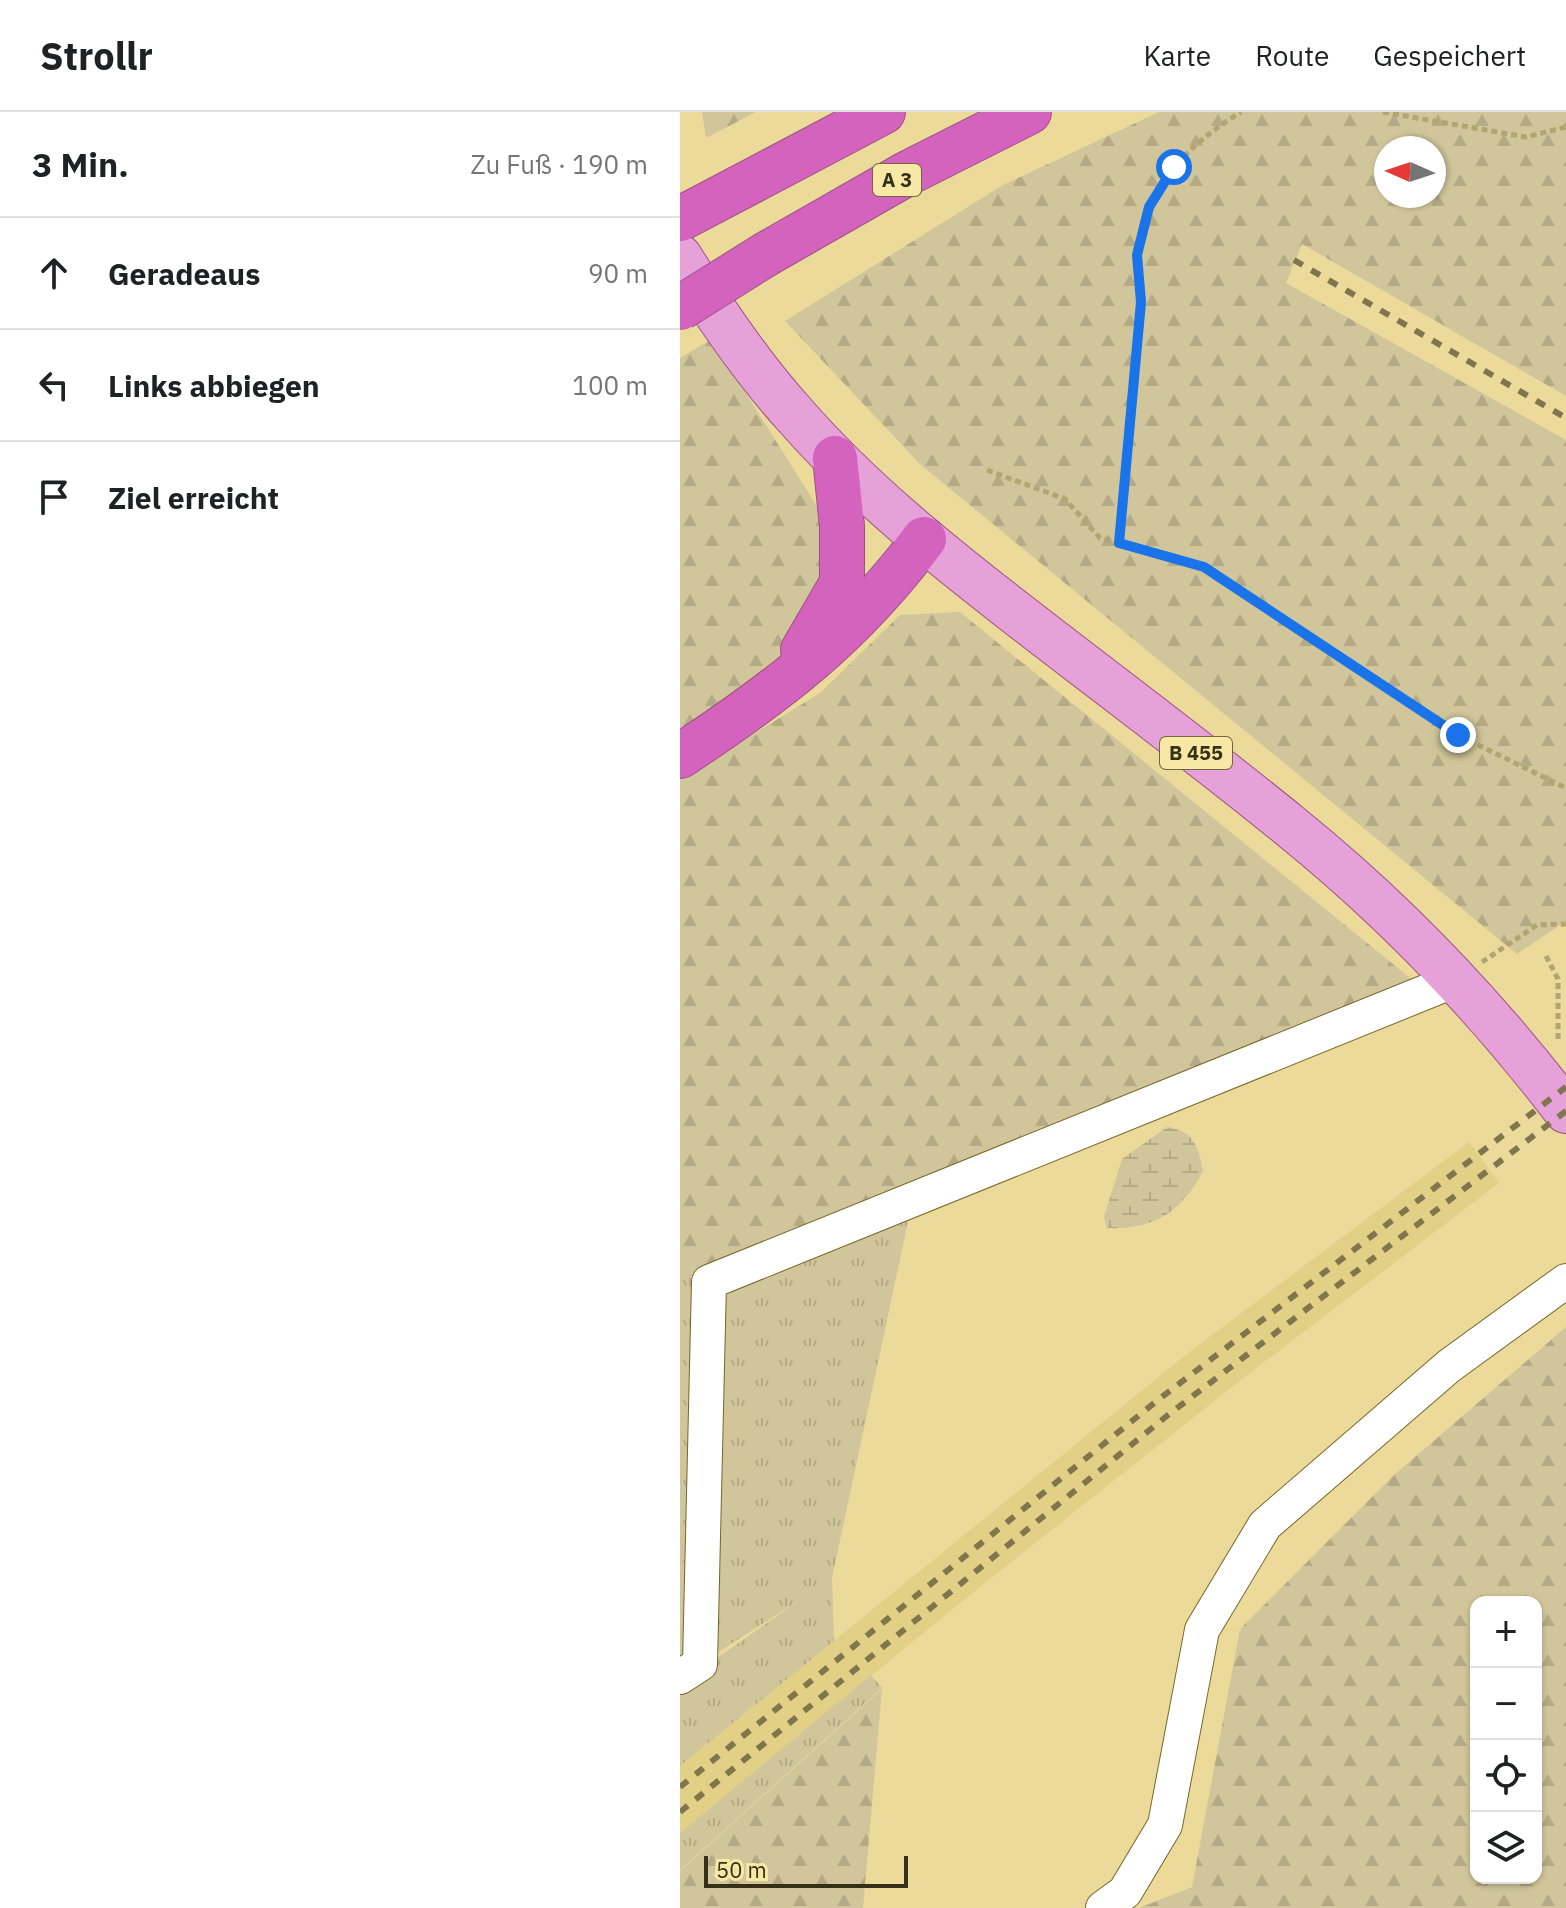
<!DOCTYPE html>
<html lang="de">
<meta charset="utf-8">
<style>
:root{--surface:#fff;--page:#f6f6f6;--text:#202124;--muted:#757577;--line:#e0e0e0}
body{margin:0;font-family:"IBM Plex Sans",sans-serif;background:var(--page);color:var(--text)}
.controls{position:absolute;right:24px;bottom:24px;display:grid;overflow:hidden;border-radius:16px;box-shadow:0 2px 6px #0004}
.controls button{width:72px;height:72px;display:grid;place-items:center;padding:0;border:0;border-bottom:2px solid var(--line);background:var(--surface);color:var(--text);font:40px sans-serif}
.compass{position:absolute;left:694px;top:24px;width:72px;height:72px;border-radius:50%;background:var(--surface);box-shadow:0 2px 6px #0004;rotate:273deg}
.scale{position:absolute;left:24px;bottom:20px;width:204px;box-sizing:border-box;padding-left:8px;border:4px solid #363016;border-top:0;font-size:22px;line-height:28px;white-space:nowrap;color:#363016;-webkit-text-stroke:6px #f8e8a6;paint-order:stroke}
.stop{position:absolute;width:24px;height:24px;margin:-18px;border:6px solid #1a73e8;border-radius:50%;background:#fff}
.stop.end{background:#1a73e8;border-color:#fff;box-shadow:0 2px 8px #0008}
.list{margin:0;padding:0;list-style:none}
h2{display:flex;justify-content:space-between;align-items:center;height:104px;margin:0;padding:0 32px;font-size:34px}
h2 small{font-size:26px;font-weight:400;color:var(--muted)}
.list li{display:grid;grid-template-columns:52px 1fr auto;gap:24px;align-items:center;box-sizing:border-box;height:112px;padding:0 32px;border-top:2px solid var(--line)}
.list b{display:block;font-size:30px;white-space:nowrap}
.list em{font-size:26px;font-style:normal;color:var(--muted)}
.icon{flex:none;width:44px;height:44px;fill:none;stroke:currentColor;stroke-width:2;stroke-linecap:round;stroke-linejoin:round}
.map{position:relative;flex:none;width:886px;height:1796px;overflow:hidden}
header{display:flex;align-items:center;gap:48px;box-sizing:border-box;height:112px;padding:0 40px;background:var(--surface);border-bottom:2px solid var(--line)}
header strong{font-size:38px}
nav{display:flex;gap:44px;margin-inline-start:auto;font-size:28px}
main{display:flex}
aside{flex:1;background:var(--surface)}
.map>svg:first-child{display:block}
.built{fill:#e3d087}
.grass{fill:url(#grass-tufts)}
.forest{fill:url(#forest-firs);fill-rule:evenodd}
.wetland{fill:url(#wetland-marsh)}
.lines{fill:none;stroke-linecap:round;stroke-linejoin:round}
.minor-casing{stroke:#776728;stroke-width:36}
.major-casing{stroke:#9d5183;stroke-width:46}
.highway-casing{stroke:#9d5183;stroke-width:46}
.path{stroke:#b2a571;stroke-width:5;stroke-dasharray:6 4;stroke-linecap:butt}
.minor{stroke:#fff;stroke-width:34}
.major{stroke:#e5a1d8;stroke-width:44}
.highway{stroke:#d463be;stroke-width:44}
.rail{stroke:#80754c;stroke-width:6;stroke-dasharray:10 10;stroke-linecap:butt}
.highway-bridge-casing{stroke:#9d5183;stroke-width:46;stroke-linecap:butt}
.highway-bridge{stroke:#d463be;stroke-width:44}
.route{stroke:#1a73e8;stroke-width:10}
.labels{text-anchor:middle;stroke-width:6;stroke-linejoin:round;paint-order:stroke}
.shield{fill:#f8e8a6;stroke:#706741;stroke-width:2}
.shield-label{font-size:20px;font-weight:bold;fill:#363016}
</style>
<header>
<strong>Strollr</strong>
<nav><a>Karte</a><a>Route</a><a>Gespeichert</a></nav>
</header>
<main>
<aside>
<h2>3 Min.<small>Zu Fuß · 190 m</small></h2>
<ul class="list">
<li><svg class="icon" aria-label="ahead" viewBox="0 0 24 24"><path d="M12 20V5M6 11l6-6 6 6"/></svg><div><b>Geradeaus</b></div><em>90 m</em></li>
<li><svg class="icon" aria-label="left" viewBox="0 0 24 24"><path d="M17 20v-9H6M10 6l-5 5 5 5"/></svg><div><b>Links abbiegen</b></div><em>100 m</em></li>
<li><svg class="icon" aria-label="arrive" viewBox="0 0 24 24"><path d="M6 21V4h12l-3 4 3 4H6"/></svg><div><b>Ziel erreicht</b></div></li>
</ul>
</aside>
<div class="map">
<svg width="886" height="1796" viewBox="0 0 886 1796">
<defs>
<pattern id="grass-tufts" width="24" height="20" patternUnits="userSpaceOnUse" patternTransform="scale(2)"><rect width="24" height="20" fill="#d1c69b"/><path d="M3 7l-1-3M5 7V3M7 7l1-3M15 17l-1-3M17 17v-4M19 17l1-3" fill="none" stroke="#b4aa85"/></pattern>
<pattern id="forest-firs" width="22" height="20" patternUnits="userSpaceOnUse" patternTransform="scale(2)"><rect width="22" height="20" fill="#d1c69b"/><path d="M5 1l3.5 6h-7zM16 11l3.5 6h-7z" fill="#b4aa85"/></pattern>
<pattern id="wetland-marsh" width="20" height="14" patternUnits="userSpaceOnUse" patternTransform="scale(2)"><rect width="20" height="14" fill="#d1c69b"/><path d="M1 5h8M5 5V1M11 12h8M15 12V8" fill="none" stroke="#b4aa85"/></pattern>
</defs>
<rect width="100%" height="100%" fill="#ebda9a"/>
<path class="built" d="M789,1030L819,1071L562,1267L286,1486L0,1721V1654L508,1241Z"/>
<path class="grass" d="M236,1072L152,1466L154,1529L0,1654V1572L121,1487L0,1565V1168Z
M191,1563L202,1576L0,1758V1721Z"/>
<path class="forest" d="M22,0H76L26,26Z
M479,0H886V284L622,132L606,171L886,328V809L837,842L241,353L105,209L323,73ZM706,36H754V84H706Z
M32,227L138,396L151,443L112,535L53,591L0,625V246Z
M280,500L735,870L0,1168V667L140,581L220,503Z
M886,1215V1796H459L512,1775L560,1517L713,1364ZM796,1490H856V1766H796Z
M202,1577L183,1796H0V1759Z"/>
<path class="wetland" d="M487,1015C514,1019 518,1034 523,1059C502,1100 473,1118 427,1116L424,1105L442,1047Z"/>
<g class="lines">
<g class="minor-casing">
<path id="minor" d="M0,1565L20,1552L29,1170L778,867
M423,1796L445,1780L485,1713L522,1518L585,1413L769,1254L886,1169"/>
</g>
<g class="major-casing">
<path id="major" d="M0,145C34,200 70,253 113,301C180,378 260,442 340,504C430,574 522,642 610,714C714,798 805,893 886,999"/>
</g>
<g class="highway-casing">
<path id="highway" d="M0,107L203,0
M88,141L228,61L349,0
M123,538L162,471V414L155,346
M0,644C99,579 172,523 244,427"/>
</g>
<path class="path" d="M703,0L846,25L886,15
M307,358L385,387L420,426L524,455L778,623L886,676
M439,431C446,352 457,272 461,192C462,158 454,130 469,96C486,54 524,23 561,0
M866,844L878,867V930
M802,850L857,813L886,812"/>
<use href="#minor" class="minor"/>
<use href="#major" class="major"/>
<use href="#highway" class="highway"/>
<path class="rail" d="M614,148L886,306
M0,1675L478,1288L886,975
M0,1700L488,1303L886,999"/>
<g class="highway-bridge-casing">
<path id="highway-bridge" d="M0,196L88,141"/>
</g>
<use href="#highway-bridge" class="highway-bridge"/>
</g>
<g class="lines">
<path class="route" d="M494,55L469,95L457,143L461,190L439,431L524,455L778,623"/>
</g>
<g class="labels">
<g class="shield">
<rect x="193" y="52" width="48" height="32" rx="6"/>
<rect x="480" y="625" width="72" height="32" rx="6"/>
</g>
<g class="shield-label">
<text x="217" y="75">A 3</text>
<text x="516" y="648">B 455</text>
</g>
</g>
</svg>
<div class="controls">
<button>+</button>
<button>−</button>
<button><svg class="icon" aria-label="locate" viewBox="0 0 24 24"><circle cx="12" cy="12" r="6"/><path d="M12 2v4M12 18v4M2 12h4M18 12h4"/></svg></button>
<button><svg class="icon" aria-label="layers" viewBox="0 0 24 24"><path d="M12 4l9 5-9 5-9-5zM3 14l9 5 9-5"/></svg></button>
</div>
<svg class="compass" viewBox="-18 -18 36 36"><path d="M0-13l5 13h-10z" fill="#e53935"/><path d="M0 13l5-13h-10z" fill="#757577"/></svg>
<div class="scale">50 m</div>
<div class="stop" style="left:494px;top:55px"></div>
<div class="stop end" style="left:778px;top:623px"></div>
</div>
</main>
